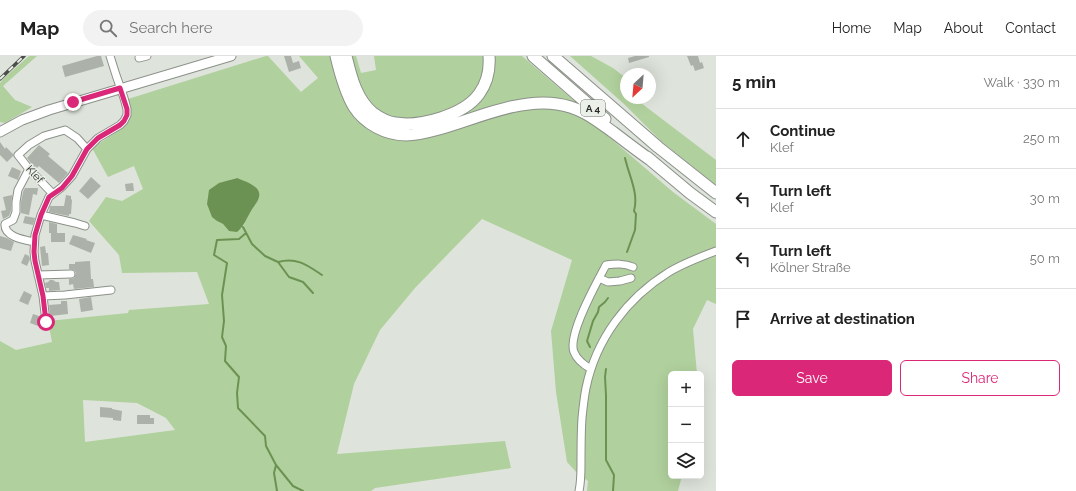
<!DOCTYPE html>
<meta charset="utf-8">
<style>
:root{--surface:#fff;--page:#f2f2f2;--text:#222;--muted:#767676;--line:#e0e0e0;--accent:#db2777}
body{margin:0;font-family:Raleway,sans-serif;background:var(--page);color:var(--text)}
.controls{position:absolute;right:12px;bottom:12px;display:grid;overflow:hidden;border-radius:6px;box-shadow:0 4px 16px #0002}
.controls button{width:36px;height:36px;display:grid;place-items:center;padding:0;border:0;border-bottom:1px solid var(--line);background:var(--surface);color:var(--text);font:20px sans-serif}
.compass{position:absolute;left:620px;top:12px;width:36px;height:36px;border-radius:50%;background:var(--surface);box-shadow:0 4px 16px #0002;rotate:206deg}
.stop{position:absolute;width:12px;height:12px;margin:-9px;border:3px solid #db2777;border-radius:50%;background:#fff}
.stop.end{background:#db2777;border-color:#fff;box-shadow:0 1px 4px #0008}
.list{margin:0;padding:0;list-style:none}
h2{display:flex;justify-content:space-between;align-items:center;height:52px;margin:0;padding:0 16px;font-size:17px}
h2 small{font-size:13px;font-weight:400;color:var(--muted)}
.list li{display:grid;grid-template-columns:26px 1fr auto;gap:12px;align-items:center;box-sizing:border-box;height:60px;padding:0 16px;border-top:1px solid var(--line)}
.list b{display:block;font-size:15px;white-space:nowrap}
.list p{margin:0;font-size:13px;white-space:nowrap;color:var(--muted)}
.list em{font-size:13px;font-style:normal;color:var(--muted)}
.actions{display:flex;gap:8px;padding:12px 16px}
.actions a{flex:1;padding:9px 0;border:1px solid var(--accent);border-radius:6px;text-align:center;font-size:14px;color:var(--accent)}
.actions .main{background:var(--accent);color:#fff}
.icon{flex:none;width:22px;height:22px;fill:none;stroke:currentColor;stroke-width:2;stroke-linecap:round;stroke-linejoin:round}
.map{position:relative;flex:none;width:716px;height:435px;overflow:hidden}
header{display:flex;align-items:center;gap:24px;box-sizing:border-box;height:56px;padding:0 20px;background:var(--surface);border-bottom:1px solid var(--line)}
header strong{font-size:19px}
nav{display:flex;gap:22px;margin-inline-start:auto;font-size:14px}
.search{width:280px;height:36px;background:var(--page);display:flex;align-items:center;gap:10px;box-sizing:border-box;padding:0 14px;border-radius:22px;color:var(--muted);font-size:15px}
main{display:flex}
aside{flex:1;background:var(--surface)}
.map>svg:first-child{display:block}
.green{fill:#b0d09d;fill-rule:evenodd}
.water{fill:#6c9253}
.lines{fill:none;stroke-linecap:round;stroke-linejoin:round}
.stream{stroke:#6c9253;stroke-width:2}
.building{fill:#acb1a9}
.minor-casing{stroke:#8b9189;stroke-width:9}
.major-casing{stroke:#8b9189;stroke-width:11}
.highway-casing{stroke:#8b9189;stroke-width:13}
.minor{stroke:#fff;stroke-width:7}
.major{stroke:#fff;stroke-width:9}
.highway{stroke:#fff;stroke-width:11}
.rail-casing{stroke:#4b4e4a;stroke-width:3.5}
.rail{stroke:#ebf1e8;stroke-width:2;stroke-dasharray:6;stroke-linecap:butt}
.route{stroke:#db2777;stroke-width:5}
.labels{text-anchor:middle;stroke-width:3;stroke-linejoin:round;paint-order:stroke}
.shield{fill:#ebf1e8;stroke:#636662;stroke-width:1}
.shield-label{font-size:10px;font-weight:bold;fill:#292b28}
.street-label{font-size:11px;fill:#292b28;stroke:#ebf1e8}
</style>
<header>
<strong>Map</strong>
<div class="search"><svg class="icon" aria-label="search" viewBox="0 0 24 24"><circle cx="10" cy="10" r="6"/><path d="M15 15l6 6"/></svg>Search here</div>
<nav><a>Home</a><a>Map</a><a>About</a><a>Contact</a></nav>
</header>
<main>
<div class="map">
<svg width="716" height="435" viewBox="0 0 716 435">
<rect width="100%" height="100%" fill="#dee4db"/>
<path class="green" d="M29,0H37L3,30L15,44L32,51L5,67L0,66V27L4,22Z
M266,0H268L301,36L318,22L299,0H330L388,81L510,56L538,51L566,54L588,63L673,136L716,168V248L707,244L693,273L697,318H671V420H682L678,435H587L588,425L577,417L567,406L556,336L551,275L572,204L482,163L415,232L380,274L354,328L337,398L505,385L511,412L375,432L371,435H0V285L16,294L52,286L48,265L128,257L129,254L209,248L197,216L122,217L119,199L89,165L106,141L122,145L143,133L134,110L108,121L92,92C103,84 124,74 129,62C132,56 130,49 128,43ZM236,122L255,131L259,141L249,157L243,171L229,175L223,168L217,165L229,124ZM83,344L137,347L166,362L175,374L85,386Z
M349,0H356L361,17L376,14L374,0H484L483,22L474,38L453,53L424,62L392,63L372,51L361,35Z
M491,0H522L580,50L559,44L420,75L394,74L379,69L354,37L392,69L472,49Z
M570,0H591L613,12L626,22V42H640L641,47L716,104V129L661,85L624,48Z"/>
<path class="water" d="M237,122C244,125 262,130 259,141C258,146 253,151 251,155C246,163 245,169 237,176L229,175L223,168L217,165L212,161L207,148L209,134L219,127Z"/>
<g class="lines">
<path class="stream" d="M625,102C629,120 639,137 634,155L636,158L635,174L627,196
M243,171L252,188L265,200L278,206L289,221L303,226L313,237
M246,177L239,183L217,184L214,199L227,207L222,239L224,265L222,281L226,290L225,305L239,321L237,337L238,352L265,380L266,390L276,409L293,430L303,435
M278,206C297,201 307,209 322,219
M590,291L587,285L593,265L598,256L599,251L605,246L608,242
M606,313L605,321L606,339V404L614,419L613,435
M276,409L274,417L277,435"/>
</g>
<path class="building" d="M97,0H101L104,10L65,21L62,10Z
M284,0H291L293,7L299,5L301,12L289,16Z
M635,0H649V1L629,7L628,2Z
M687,0H698L700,7L702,6L704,12L695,15L693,9L691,10Z
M0,86L5,93L6,91L13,98V100L7,106L0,99Z
M39,89L50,98L48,100L68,117L59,127L39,110L37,112L35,110L34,111L27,102Z
M12,111L21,115L18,124L8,120Z
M91,121L101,130L88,143L79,135Z
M133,127L134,135H126L125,128Z
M25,132H38L37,139L33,138L29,159L21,157V146L23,136Z
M12,139L11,155L9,160L3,163L1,155L6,154L3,141Z
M66,139L71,140V143L72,144L71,158H69V160L49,156L50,150H64Z
M25,160L35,162L33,169L23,167Z
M49,166L57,168V177H65V186H51V177H49Z
M73,179L87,183L86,184L95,187L91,197L69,188Z
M0,180L7,182L14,186L11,195L0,192Z
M45,190L46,197H48L49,209L42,210L40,191Z
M25,198L29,200L30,203L27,210L21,207Z
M90,205L91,223H93L94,231L74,233L73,228L69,229V223L74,222L76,217L74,214L69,213V208H75V206Z
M50,224H53L56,226H59L60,234L49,235V232H46L45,227L48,226Z
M24,235L32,239L28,249L19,245Z
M91,241L93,254L81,256L79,243Z
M61,245H67L68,258L50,260L49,249L61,248Z
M33,258L39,260L41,271L30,267Z
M100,351L112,352V353L122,355L121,365L113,364V362L100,361Z
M137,359H150V362H154V368H137Z"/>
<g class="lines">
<g class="minor-casing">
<path id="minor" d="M139,2L147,0
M29,113L18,134L16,146V156L13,164L5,168C4,181 25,184 34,186
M52,137L29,113L18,99L29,89L44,80L65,74L77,82L87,93
M41,159L75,167L85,170
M38,219L71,218
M599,222L608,226L620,225L631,222
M43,240L65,239L111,234
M46,266L43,240L35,205L34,196L35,179L41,159L49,141L62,131L72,120L87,93L98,82L120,69L124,65L127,59V53L124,42L116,19L110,0
M591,313C584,309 577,304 574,296C567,279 597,226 606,209C615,208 624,207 633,211
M579,435C581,426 581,417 581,408C581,393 581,377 582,362C583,352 584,342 586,332C596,283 627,242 669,216C684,207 700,201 716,195"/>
</g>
<g class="major-casing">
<path id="major" d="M0,76L22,64L49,54L231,0"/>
</g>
<g class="highway-casing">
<path id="highway" d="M336,0C340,17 345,36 354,51C365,68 386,79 406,79C417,79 428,76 439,73C475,63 519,42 557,48C580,51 595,63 613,76C626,86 639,96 652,105
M346,0C351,20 356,43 373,57C380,62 387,66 395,67C420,71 464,59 479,38C487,27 490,13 489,0
M533,0L605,63
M553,0L658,91L716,137
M647,101L690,137L716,156"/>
</g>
<use href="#minor" class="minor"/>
<use href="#major" class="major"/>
<use href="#highway" class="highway"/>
<g class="rail-casing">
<path id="rail" d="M0,23L24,0"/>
</g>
<use href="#rail" class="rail"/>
</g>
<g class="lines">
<path class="route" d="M46,266L43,240L35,205L34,196L35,179L41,159L49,141L62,132L72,120L87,93L98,82L120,69L124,65L127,59V53L120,32L73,46"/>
</g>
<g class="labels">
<rect class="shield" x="581" y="44" width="24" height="16" rx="3"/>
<g class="shield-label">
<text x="593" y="56">A 4</text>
</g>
<g class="street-label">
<text transform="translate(35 118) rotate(47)" y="4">Klef</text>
</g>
</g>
</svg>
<div class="controls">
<button>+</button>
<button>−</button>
<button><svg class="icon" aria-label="layers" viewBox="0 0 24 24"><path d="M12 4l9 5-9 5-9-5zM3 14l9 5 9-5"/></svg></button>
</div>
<svg class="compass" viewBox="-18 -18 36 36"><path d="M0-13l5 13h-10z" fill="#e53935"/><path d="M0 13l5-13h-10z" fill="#767676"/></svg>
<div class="stop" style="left:46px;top:266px"></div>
<div class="stop end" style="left:73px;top:46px"></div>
</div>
<aside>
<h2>5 min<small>Walk · 330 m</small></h2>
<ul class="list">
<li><svg class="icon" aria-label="ahead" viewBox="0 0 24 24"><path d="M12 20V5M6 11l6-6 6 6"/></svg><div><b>Continue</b><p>Klef</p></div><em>250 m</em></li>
<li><svg class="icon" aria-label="left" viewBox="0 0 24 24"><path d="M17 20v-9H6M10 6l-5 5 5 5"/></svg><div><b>Turn left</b><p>Klef</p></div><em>30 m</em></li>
<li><svg class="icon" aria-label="left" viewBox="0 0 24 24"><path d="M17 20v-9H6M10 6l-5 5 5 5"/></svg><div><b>Turn left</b><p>Kölner Straße</p></div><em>50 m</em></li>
<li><svg class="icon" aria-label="arrive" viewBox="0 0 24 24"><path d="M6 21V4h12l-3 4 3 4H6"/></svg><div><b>Arrive at destination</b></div></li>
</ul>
<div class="actions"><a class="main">Save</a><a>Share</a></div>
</aside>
</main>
